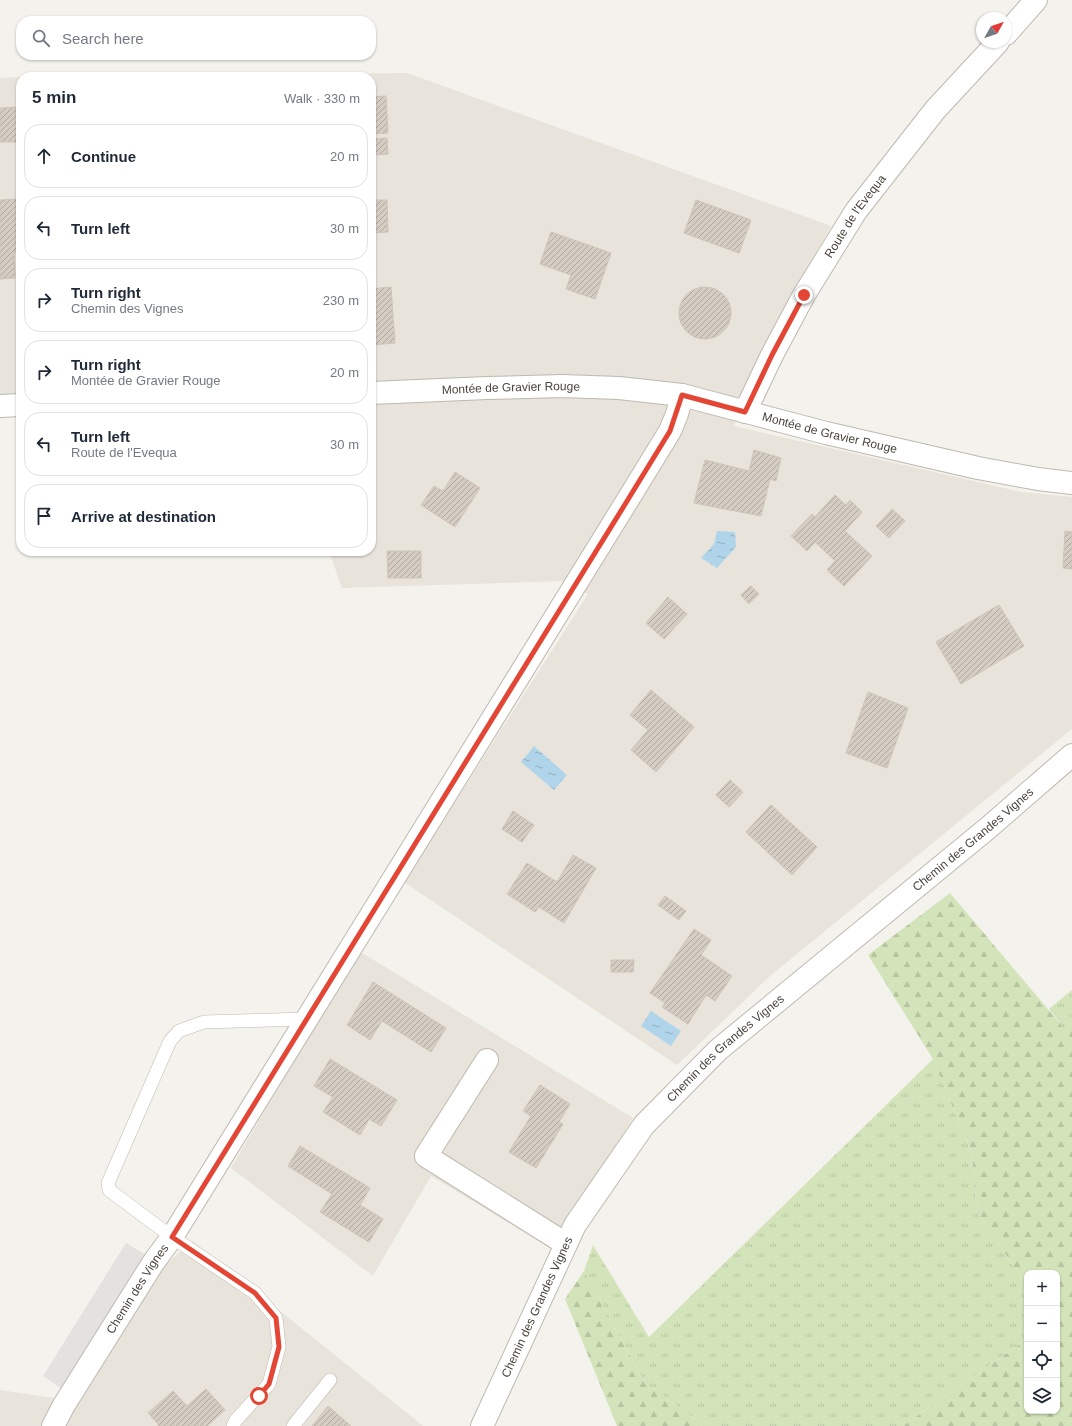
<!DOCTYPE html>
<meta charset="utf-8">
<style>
:root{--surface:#fff;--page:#f2f2f3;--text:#1f2937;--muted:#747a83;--line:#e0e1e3}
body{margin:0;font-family:Helvetica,sans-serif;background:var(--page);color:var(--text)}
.controls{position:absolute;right:12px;bottom:12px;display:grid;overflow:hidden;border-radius:8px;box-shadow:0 1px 3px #0004}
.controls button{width:36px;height:36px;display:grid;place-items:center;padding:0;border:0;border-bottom:1px solid var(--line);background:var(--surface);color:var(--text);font:20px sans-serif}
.compass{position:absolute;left:976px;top:12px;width:36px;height:36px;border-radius:50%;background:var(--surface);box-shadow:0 1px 3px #0004;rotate:50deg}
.stop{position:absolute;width:12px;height:12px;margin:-9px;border:3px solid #e34634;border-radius:50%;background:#fff}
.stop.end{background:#e34634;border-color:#fff;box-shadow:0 1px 4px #0008}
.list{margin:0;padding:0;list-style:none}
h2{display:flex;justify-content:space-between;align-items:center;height:52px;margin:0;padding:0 16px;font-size:17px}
h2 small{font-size:13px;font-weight:400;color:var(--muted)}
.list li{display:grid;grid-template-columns:26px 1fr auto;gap:12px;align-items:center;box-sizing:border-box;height:64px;margin:0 8px 8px;padding:0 8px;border:1px solid var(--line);border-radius:16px}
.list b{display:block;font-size:15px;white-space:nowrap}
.list p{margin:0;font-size:13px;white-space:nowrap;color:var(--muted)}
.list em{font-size:13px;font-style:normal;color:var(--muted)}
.icon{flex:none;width:22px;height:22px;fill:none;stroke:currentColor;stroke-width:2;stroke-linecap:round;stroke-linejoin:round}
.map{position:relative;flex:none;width:1072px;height:1426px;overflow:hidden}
.search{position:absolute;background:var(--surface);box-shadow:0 1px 3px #0004;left:16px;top:16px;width:360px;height:44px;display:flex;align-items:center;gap:10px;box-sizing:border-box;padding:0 14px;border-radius:16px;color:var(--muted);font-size:15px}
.panel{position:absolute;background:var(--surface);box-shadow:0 1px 3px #0004;left:16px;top:72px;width:360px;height:484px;border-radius:16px}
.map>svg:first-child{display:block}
.residential{fill:#e8e3db}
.grass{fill:url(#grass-tufts)}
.forest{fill:url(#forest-firs)}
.parking{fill:#e4e2e0}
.water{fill:url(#water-ripples)}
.building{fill:url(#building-hatch);stroke:#cfc4b7}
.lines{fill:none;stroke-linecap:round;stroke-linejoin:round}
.service-casing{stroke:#bfb9af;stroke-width:14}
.minor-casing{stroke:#bfb9af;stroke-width:24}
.service{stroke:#fff;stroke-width:13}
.minor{stroke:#fff;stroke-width:22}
.route{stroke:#e34634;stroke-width:5}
.labels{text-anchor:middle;stroke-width:3;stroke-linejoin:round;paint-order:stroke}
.street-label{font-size:12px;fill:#48423a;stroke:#fff}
</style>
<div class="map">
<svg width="1072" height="1426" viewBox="0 0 1072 1426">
<defs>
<pattern id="grass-tufts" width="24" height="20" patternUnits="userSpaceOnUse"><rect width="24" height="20" fill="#d3e4ba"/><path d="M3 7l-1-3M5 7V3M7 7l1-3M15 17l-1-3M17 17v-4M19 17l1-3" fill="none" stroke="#b7c5a1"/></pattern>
<pattern id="forest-firs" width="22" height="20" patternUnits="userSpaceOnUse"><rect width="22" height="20" fill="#d3e4ba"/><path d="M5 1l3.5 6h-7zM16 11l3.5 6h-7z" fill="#b7c5a1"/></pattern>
<pattern id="water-ripples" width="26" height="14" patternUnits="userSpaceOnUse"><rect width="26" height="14" fill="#b0d5ea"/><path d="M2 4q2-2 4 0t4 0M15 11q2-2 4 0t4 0" fill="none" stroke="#91aebf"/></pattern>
<pattern id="building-hatch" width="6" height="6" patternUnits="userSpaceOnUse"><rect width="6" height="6" fill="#d5cdc3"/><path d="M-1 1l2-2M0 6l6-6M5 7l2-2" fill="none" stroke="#afa89f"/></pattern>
</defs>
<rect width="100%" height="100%" fill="#f4f2ec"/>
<path class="residential" d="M407,73L831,226L793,292L751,380L734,426L1021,492L1072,497V729L770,976L677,1065L404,882L588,594L563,581L342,588L329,551H371V77H58Z
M21,77V415L0,416V78Z
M359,951L633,1118L581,1200L555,1251L431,1176L373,1276L231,1168Z
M193,1241L423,1426H0V1390L80,1402L165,1265Z"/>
<path class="grass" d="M1072,990V1025L1063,1027L1049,1009Z
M933,1059L972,1154L977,1213L1027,1285V1339L903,1426H705L645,1383L584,1271L593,1245L649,1337Z"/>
<path class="forest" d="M950,893L1063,1027L1072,1025V1426H903L1027,1339V1411H1057V1273H1027V1285L977,1213L972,1154L933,1059L868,955Z
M584,1271L645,1383L705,1426H617L565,1299Z"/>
<path class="parking" d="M126,1243L146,1255L62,1389L43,1376Z"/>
<path class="water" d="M717,531L735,532L736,547L717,568L701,558L714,544Z
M534,746L567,775L554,790L521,762Z
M651,1011L681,1031L671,1046L641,1026Z"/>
<path class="building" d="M386,96L388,133L371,134V97Z
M21,107V142H0V108Z
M387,138L388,154L371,155V139Z
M21,199L20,251L14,252L15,278L0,279V200Z
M371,200H387L388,232L371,233Z
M696,200L751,220L739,253L684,233Z
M551,232L611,253L595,299L566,289L571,275L540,264Z
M391,287L395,343L371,345V289Z
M679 313a26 26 0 1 1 52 0a26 26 0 1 1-52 0Z
M754,450L781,458L776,481L770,479L761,516L694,503L705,460L749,471Z
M455,472L480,488L455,527L421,505L434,486L443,491Z
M835,495L846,505L850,500L862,512L845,531L872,556L844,586L827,570L835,561L815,542L807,551L791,536L812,514L815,517Z
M892,509L905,521L889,538L876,526Z
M1065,531L1072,532V569L1063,568Z
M387,551H421V578H388Z
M751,586L759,594L749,604L741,595Z
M668,597L687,614L664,639L646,623Z
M999,605L1024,646L961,684L936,642Z
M651,690L694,727L656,772L631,750L648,730L630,715Z
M868,692L908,708L887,768L846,753Z
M730,780L743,792L729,807L716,795Z
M771,805L817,847L792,875L746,832Z
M513,811L534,825L522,842L502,829Z
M573,855L596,868L564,923L539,907L535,912L507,894L527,863L557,882Z
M665,896L686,911L679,920L658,905Z
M694,929L711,940L701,955L732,976L715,1001L706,995L688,1024L662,1007L665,1003L650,993Z
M611,960H634L633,972H611Z
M373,982L446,1028L431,1052L382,1021L370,1040L347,1025Z
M330,1059L397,1100L381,1126L369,1119L360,1135L323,1112L333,1097L314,1086Z
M540,1085L570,1104L559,1122L563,1124L536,1168L509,1152L531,1116L523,1111Z
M300,1146L370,1188L360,1205L383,1219L369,1242L320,1212L332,1194L288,1166Z
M206,1389L225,1410L207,1426H158L159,1425L148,1413L173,1391L187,1406Z
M328,1406L351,1426H312Z"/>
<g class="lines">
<g class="service-casing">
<path id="service" d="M233,1426L236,1420L269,1384L279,1347L276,1318L255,1293L172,1237L109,1190L108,1183L170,1041L179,1031L204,1022L307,1019
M293,1426L330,1380"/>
</g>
<g class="minor-casing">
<g id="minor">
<path d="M1006,34L1036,0"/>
<path id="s1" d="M371,393L487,388L562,386L619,388L682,395L826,433L978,468L1038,479L1072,483"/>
<path d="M0,406L21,405"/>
<path id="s2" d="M745,412L772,355L804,295L856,211L935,110L998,42"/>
<path d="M487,1060L426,1156L566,1244"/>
<path id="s3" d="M53,1426L64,1405L153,1263L172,1237L624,506L670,431L677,414L682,395"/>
<path id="s4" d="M482,1426L575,1225L644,1125L718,1050L988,828L1072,755"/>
</g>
</g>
<use href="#service" class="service"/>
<use href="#minor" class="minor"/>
</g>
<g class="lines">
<path class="route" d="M259,1396L269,1384L279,1347L276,1318L255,1293L172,1237L624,506L670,431L682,395L745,412L772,355L804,295"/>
</g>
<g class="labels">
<g class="street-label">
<text dy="4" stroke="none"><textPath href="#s2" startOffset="225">Route de l'Evequa</textPath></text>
<text dy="4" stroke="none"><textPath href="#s1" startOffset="140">Montée de Gravier Rouge</textPath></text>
<text dy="4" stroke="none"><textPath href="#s1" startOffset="464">Montée de Gravier Rouge</textPath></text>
<text dy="4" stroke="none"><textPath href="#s4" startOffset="779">Chemin des Grandes Vignes</textPath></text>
<text dy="4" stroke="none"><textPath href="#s4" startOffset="455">Chemin des Grandes Vignes</textPath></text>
<text dy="4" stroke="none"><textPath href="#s3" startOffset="161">Chemin des Vignes</textPath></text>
<text dy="4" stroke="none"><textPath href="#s4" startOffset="131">Chemin des Grandes Vignes</textPath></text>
</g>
</g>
</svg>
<div class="controls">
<button>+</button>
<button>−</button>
<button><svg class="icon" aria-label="locate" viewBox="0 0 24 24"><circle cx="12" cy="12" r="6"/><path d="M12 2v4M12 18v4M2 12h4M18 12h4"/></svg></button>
<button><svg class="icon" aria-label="layers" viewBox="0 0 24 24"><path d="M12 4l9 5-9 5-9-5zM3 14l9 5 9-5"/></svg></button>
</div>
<svg class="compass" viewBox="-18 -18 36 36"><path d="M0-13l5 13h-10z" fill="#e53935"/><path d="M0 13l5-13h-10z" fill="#747a83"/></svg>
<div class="stop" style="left:259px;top:1396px"></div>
<div class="stop end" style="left:804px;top:295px"></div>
<div class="search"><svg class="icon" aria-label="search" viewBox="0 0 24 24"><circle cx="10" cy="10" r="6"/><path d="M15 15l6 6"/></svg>Search here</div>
<section class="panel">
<h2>5 min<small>Walk · 330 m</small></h2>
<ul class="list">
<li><svg class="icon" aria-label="ahead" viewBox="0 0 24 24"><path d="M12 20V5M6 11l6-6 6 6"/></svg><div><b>Continue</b></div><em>20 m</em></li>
<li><svg class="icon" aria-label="left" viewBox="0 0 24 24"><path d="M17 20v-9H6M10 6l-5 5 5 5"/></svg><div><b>Turn left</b></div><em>30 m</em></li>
<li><svg class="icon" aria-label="right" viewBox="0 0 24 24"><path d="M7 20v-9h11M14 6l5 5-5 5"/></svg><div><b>Turn right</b><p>Chemin des Vignes</p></div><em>230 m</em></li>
<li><svg class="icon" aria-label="right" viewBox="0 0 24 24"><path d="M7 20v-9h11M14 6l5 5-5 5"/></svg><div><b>Turn right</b><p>Montée de Gravier Rouge</p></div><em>20 m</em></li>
<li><svg class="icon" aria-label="left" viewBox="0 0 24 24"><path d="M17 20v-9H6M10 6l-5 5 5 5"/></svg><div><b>Turn left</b><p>Route de l'Evequa</p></div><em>30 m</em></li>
<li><svg class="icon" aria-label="arrive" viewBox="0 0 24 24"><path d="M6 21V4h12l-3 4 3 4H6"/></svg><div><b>Arrive at destination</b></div></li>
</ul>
</section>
</div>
